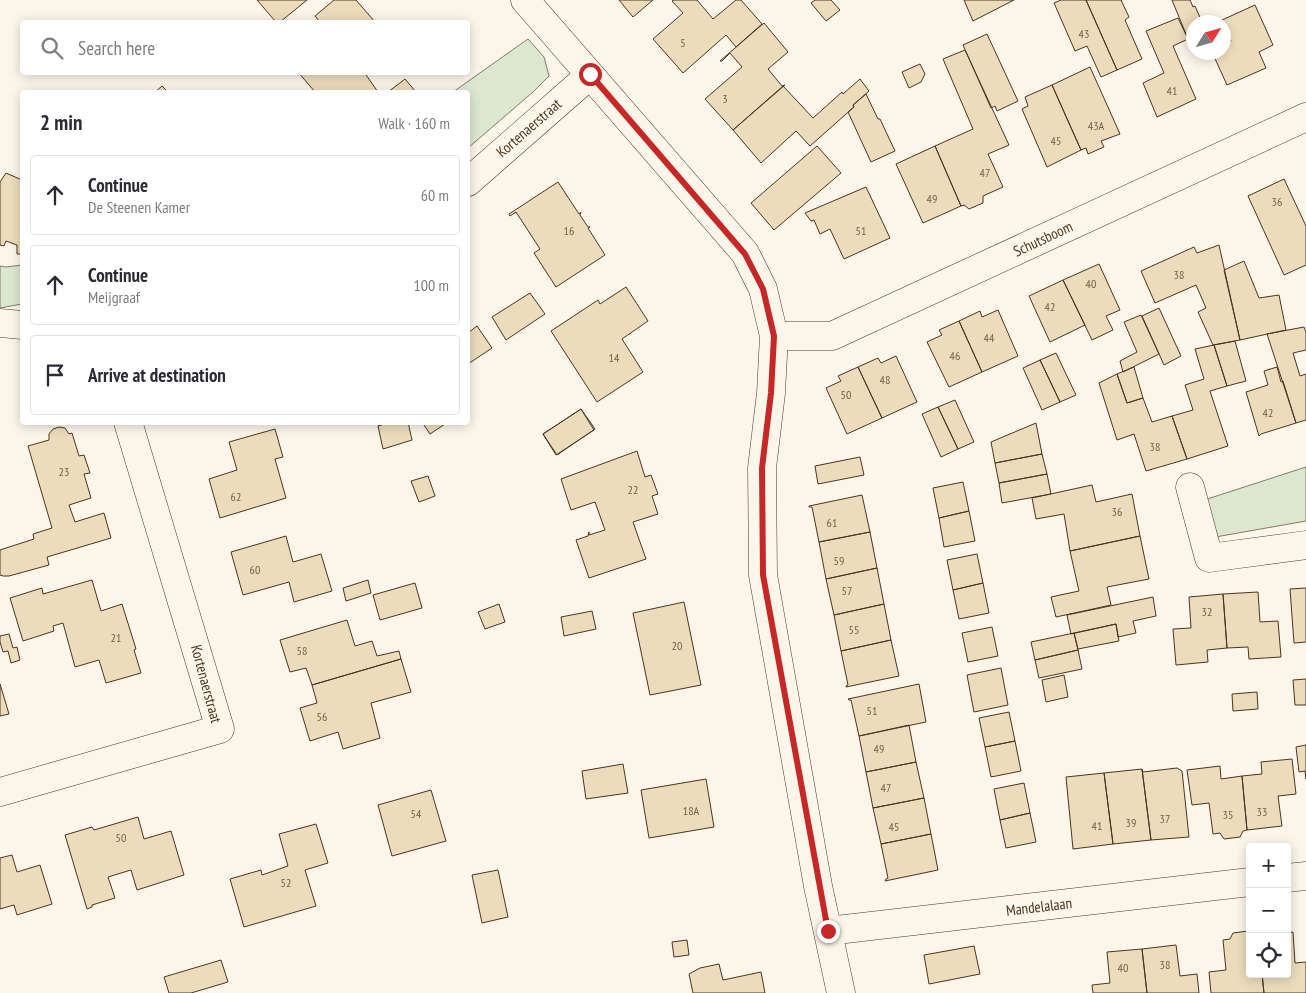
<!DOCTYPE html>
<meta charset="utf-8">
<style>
:root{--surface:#fff;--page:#f2f2f3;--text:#2b2b33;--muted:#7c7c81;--line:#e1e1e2}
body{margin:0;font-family:"PT Sans Narrow",sans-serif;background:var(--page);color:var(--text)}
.controls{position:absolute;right:15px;bottom:15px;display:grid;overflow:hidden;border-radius:5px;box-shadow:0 2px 12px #0003}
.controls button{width:45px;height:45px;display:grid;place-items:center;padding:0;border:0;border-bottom:1px solid var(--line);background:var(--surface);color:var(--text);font:25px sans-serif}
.compass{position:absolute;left:1186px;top:15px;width:45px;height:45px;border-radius:50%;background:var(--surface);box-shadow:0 2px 12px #0003;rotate:53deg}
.stop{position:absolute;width:15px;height:15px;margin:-11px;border:4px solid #c62828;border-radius:50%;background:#fff}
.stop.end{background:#c62828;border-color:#fff;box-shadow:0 1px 5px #0008}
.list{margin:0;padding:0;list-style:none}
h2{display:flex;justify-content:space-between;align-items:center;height:65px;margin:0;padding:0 20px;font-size:21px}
h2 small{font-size:16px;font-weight:400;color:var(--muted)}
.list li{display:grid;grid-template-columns:32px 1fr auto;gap:15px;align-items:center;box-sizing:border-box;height:80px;margin:0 10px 10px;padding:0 10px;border:1px solid var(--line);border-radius:5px}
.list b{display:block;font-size:19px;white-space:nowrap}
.list p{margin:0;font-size:16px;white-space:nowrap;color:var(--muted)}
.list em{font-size:16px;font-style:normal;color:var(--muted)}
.icon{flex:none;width:28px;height:28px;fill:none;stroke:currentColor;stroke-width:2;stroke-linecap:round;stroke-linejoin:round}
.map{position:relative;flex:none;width:1306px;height:993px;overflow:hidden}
.search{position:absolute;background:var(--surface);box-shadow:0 2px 12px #0003;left:20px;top:20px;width:450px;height:55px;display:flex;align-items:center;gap:12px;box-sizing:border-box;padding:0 18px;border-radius:5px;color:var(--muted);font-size:19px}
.panel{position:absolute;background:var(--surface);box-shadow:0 2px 12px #0003;left:20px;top:90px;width:450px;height:335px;border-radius:5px}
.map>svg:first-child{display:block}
.green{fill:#dce7d0;stroke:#887966}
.building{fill:#ecdcbc;stroke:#4a3520}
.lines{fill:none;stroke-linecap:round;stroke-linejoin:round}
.minor-casing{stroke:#4a3520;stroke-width:29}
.minor{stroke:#fbf6e9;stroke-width:28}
.route{stroke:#c62828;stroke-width:6}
.labels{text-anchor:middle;stroke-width:4;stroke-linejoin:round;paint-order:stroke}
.number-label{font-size:12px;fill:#725f47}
.street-label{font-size:15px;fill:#4a3520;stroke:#fbf6e9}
</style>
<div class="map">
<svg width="1306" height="993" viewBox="0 0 1306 993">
<rect width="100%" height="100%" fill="#fbf6e9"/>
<path class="green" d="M528,39L544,57L549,76L533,92L468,148V92H453Z
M22,265V304L0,308V266L6,267Z
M1306,467V521L1204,539L1198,502Z"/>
<path class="building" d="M257,0H307L280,22H276Z
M334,0H356L375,22H320L315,16Z
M619,0H653L633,17Z
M674,0H697L713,19L736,0H741L762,24L736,47L726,35L683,73L653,39L683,13L672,1Z
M815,0H831L840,10L826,21L811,3Z
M964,0H1014L973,21Z
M1061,0H1086L1117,70L1101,77L1087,46L1075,51L1054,3Z
M1086,0H1121L1129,17L1125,20L1142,59L1117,70Z
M1172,0H1190L1193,7L1195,6L1202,22H1194V39L1190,41L1189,39H1188Z
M1255,5L1273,45L1259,52L1266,68L1227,85L1212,52H1224V45L1231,41L1222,20Z
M1178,18L1188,39L1173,46L1196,99L1157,117L1143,83L1164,73L1146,31Z
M764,23L788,52L768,69L782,86L785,85L733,130L705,99L742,67L730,53L722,61H720Z
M987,34L1018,101L997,111L995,106L991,108L963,45Z
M965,50L1009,145L988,154L1003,187L983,196V203L969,209L964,205L961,206L935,146L973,129L943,59Z
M920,64L925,74L921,82L909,88L902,72Z
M1090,67L1120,134L1101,141L1104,147L1088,154L1086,148L1081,150L1052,85Z
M298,72H364L378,92H315Z
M405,79L416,92H388Z
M860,79L869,91L853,105L854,107L810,146L796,131L761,163L733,130L783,86L813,118L842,92L843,94Z
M1052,85L1081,150L1047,167L1022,109L1028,106L1025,97Z
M162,86L168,92H155Z
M866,94L878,119H880L895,151L871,162L848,112L854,107L853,105Z
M817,146L841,173L774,230L751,203Z
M935,146L961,206L923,223L896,164Z
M6,173L22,180V254H17V245L6,241L4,246L0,245V182Z
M1284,179L1306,226V265L1284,275L1248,196Z
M558,182L579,214L581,212L580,215L588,227H590L588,228L605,255L556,287L534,253L540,249L516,212L510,216L509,214Z
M866,187L890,238L844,259L830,229L820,234L814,220L811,221L805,213Z
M1219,245L1240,340L1213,345L1198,312L1206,308L1196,285L1155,303L1141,271L1194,247L1197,253Z
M1244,261L1259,298L1279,295L1286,330L1240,340L1224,270Z
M1099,264L1120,310L1106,316L1113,330L1092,340L1063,280Z
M1063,280L1085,325L1050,342L1029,296Z
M626,287L648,321L622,339L643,372L597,402L551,331L598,300L600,304Z
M530,293L545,314L506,340L492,317Z
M1159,308L1181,356L1164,365L1142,316Z
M998,310L1018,356L982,372L959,321L980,311L982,317Z
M1141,315L1159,354L1123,372L1120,361L1137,352L1124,322Z
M959,321L982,372L949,387L927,342L942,335L939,330Z
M477,326L492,348L468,364V333Z
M1304,327L1306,332V350L1293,353L1300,376L1306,374V420L1296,423L1267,334Z
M1235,341L1246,381L1227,386L1214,345Z
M1214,345L1227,386L1210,391L1228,446L1187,459L1172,416L1193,410L1185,385L1204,379L1195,349Z
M1056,353L1076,395L1060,402L1040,360Z
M896,356L917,402L882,418L858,367L878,358L881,363Z
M1040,360L1060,402L1042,410L1023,368Z
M858,367L882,418L847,434L826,388L841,381L838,376Z
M1134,367L1143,398L1127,403L1117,374Z
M1277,367L1281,382L1283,381L1296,423L1261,434L1259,436L1246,392L1268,385L1264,371Z
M1117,374L1127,403L1143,398L1152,422L1172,416L1187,459L1146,471L1134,434L1117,440L1099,383Z
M955,400L974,442L958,449L938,407Z
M938,407L958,449L941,457L922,414Z
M581,409L594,430L556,455L543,434Z
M581,409L595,429L557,455L543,434Z
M392,422H408L412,440L383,449L378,426Z
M422,422H448L430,434Z
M1036,423L1042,454L995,463L991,442Z
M59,427L65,428L69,434L72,433L79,456L84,455L90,473L84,474L91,498L69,505L75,522L104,513L111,538L47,557L49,565L9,576H3L0,575V550L34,539L33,534L52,528L28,446L49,440V434L53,429Z
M275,429L283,457L275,459L286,498L220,518L209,479L237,470L229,442Z
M637,451L645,477L651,475L658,494L652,496L658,514L633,522L646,559L589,578L576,540L588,536L589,532V535L605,530L595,502L571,510L561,479Z
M1042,454L1047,474L999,483L995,463Z
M860,457L864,475L818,484L815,466Z
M1047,474L1051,494L1002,503L999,483Z
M428,476L435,496L419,502L411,481Z
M963,482L969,511L939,518L933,488Z
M1092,485L1096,502L1132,494L1140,536L1070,551L1064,514L1036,519L1032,498Z
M862,495L870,532L819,542L812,507H809V506Z
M969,511L975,541L944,547L939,518Z
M870,532L877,568L826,579L819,542Z
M286,536L293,562L321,554L332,591L294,602L289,582L243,595L231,552Z
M1140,536L1149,579L1107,587L1111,605L1056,617L1051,597L1079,591L1070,551Z
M977,554L983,583L953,590L947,560Z
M877,568L884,604L834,615L826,579Z
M92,580L101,611L122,604L136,649L134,650L141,673L106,683L99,660L75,667L63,623L53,626L54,631L23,641L10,598L42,588L43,594Z
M368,580L371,593L346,601L343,588Z
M415,583L422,608L380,620L373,595Z
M983,583L989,613L959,619L953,590Z
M1306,588V642L1294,643L1290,589Z
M1258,592L1260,622L1278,621L1281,657L1249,659L1248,647L1227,648L1223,594Z
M1223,594L1227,648L1207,650L1208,662L1176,665L1173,629L1191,628L1189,597Z
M1153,597L1156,616L1133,621L1136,633L1118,637L1116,624L1071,634L1067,615Z
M684,602L701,685L650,695L633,613Z
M499,604L505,622L485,629L478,612Z
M884,604L891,640L841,651L834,615Z
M592,611L596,629L564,636L561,617Z
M347,620L355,646L372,641L377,656L399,651L401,659L312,685L306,668L290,672L280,640Z
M1116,624L1119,641L1078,649L1074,633Z
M992,627L998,656L968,662L962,633Z
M1074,633L1078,650L1035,660L1031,642Z
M9,634L13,648L17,647L20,660L11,663L8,651L3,652L0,642V636Z
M891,640L899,676L846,687V686L848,685L841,651Z
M1078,650L1082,669L1039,678L1035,660Z
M401,659L411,692L371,703L380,738L343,749L338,732L310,741L300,708L317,703L312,685Z
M1001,668L1008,705L974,712L967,675Z
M1064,675L1068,697L1046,702L1042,680Z
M1306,679V705H1295L1293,680Z
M0,684L9,714L0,716Z
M919,684L926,722L859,736L851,700H849L848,699Z
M1257,692L1258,709L1233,711L1232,694Z
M1009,712L1015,741L985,747L979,718Z
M909,725L916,762L866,772L859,736Z
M1015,741L1021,771L991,777L985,747Z
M1306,745V779L1305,771L1299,772L1296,747Z
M1292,759L1296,794L1278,796L1282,826L1247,830L1242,776L1262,774L1261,762Z
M916,762L924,798L873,808L866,772Z
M623,764L628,793L586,799L582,771Z
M1220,766L1221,779L1242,776L1247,830L1243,831L1240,837L1224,839L1220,833L1213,834L1209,803L1192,805L1187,770Z
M1177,768L1182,771L1189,837L1151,840L1142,769L1143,772Z
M1142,769L1151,840L1113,844L1104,773Z
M1104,773L1113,844L1073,849L1066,777Z
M706,779L714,827L649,838L641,790Z
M1024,783L1030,813L1000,820L994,789Z
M431,790L446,841L392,856L378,805Z
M924,798L931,834L881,844L873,808Z
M1030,813L1036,842L1006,848L1000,820Z
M138,817L144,839L171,831L184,875L137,890L131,870L108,877L115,898L92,905V907L87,909L65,835L92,827L94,830Z
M316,824L328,863L305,870L316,906L244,927L230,879L261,870L262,875L288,866L279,834Z
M931,834L938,870L885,881L886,879L888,878L881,844Z
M12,855L17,872L40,865L52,904L17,915L14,905L0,909V858Z
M498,870L508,917L482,923L472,875Z
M1248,931L1250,933V974H1262L1264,993H1211L1209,972L1226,970L1223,940L1230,939L1233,933Z
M1293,932L1295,963L1306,962V993H1264L1262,974H1287V933Z
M687,940L689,955L674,957L672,942Z
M1176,945L1180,976L1197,974L1199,993H1147L1142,949Z
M974,946L980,974L929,984L924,955Z
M1142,949L1147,993H1093L1092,985L1110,983L1107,952Z
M221,960L228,982L191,993H169L164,977Z
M719,964L723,980L761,972L765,993H693L689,974L700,968Z"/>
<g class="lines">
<g class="minor-casing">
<path id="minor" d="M525,0L745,253L763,289L774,336L771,393L762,468L763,575L818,886L841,993
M468,182L590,75
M0,323L22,325
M774,336H832L1306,117
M1190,487L1209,558L1306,545
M0,792L220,729L128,422
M1287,878L1306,876
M828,931L1250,882"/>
</g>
<use href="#minor" class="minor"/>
</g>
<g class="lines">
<path class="route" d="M590,74L745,254L763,289L774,336L771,393L762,468L763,575L828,931"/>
</g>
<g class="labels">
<g class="number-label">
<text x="1084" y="38">43</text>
<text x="683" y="47">5</text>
<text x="1172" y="95">41</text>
<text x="725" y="103">3</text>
<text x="1096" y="130">43A</text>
<text x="1056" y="145">45</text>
<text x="985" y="177">47</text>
<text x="932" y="203">49</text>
<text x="1277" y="206">36</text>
<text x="569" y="235">16</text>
<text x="861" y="235">51</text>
<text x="1179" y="279">38</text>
<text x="1091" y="288">40</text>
<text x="1050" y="311">42</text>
<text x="989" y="342">44</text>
<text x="955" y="360">46</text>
<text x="614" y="362">14</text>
<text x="885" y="384">48</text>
<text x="846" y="399">50</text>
<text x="1268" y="417">42</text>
<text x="1155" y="451">38</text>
<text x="64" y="476">23</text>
<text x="633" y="494">22</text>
<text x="236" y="501">62</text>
<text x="1117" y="516">36</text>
<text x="832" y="527">61</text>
<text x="839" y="565">59</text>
<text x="255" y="574">60</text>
<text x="847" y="595">57</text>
<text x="1207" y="616">32</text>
<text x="854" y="634">55</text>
<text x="116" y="642">21</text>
<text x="677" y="650">20</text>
<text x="302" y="655">58</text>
<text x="872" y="715">51</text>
<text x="322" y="721">56</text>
<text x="879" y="753">49</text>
<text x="886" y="792">47</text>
<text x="691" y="815">18A</text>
<text x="1262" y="816">33</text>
<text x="416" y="818">54</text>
<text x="1228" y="819">35</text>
<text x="1165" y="823">37</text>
<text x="1131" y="827">39</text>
<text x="1097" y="830">41</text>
<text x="894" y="831">45</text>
<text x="121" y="842">50</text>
<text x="286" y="887">52</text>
<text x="1165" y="969">38</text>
<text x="1123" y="972">40</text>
</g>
<g class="street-label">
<text transform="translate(529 128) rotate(-41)" y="5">Kortenaerstraat</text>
<text transform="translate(1043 239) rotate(-25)" y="5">Schutsboom</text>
<text transform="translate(206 684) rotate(75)" y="5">Kortenaerstraat</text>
<text transform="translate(1039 907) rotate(-7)" y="5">Mandelalaan</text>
</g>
</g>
</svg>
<div class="controls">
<button>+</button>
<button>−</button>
<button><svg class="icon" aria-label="locate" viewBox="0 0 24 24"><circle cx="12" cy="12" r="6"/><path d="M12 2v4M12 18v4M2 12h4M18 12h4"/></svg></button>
</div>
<svg class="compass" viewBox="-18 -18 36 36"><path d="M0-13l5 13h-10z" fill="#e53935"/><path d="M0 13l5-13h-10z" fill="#7c7c81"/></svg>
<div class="stop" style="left:590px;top:74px"></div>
<div class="stop end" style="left:828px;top:931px"></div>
<div class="search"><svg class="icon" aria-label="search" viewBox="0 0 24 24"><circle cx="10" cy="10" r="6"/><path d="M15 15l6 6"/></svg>Search here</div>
<section class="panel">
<h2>2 min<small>Walk · 160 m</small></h2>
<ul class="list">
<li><svg class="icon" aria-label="ahead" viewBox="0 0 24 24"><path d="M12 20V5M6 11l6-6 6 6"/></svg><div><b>Continue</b><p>De Steenen Kamer</p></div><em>60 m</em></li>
<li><svg class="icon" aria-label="ahead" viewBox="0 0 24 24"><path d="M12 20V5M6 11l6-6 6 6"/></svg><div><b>Continue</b><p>Meijgraaf</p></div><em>100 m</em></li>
<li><svg class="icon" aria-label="arrive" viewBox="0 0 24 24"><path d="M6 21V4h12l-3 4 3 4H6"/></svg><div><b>Arrive at destination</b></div></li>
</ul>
</section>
</div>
